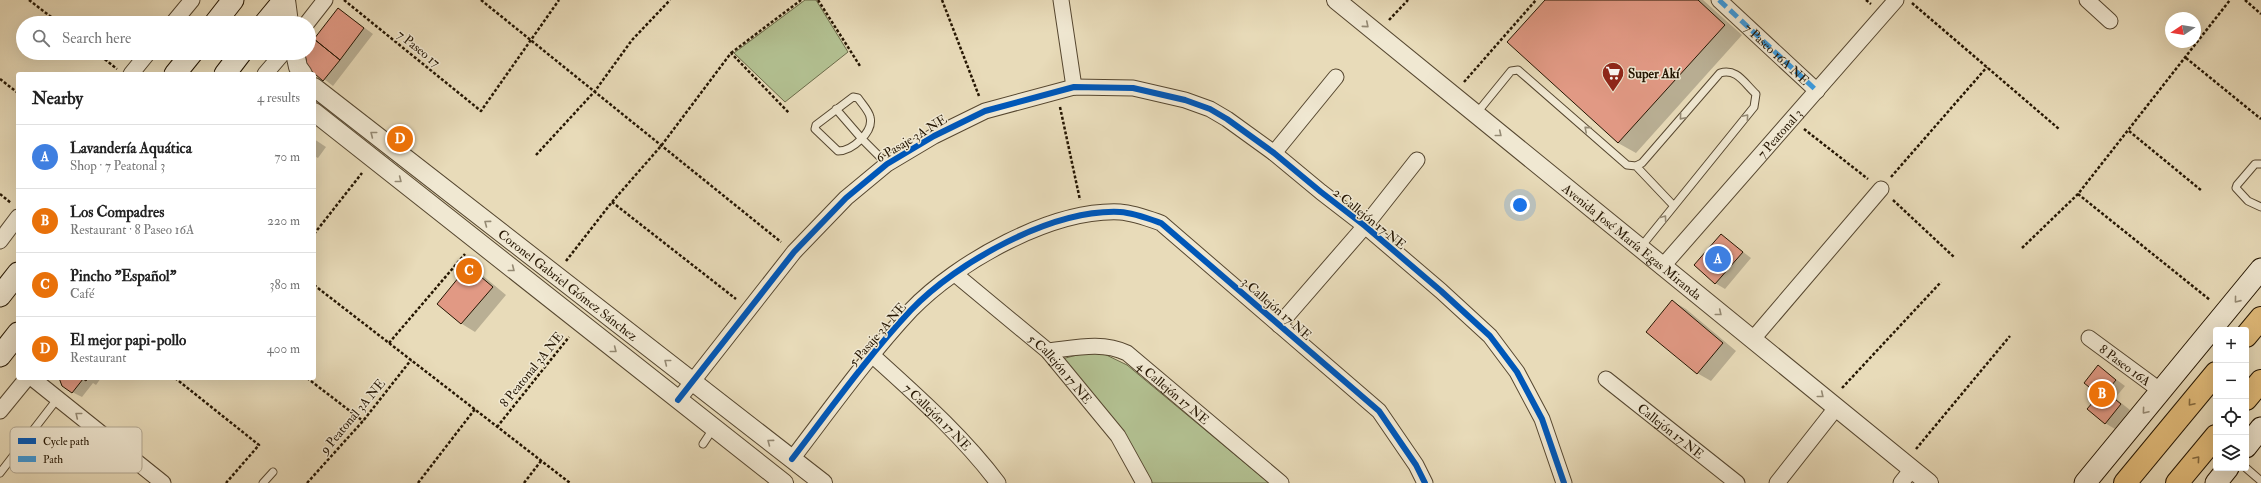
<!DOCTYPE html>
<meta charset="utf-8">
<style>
:root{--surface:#fff;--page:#f6f6f6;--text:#222;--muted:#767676;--line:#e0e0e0;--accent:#8f2418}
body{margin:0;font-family:"IM FELL Double Pica",serif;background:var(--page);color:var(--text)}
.controls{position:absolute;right:12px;bottom:12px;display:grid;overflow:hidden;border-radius:4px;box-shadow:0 4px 16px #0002}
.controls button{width:36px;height:36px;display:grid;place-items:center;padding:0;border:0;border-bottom:1px solid var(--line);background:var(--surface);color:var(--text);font:20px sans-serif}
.compass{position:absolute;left:2165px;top:12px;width:36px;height:36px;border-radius:50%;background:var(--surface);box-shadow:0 4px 16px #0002;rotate:258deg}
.you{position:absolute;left:1520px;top:205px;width:14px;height:14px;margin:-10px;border:3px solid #fff;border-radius:50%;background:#1a73e8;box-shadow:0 0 0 6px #1a73e833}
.badge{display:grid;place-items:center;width:26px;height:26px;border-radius:50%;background:var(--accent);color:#fff;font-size:13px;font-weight:700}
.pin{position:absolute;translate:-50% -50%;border:2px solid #fff;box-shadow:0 1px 4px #0006}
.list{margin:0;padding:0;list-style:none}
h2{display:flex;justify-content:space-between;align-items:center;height:52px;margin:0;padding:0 16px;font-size:17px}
h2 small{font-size:13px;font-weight:400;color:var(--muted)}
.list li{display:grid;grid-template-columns:26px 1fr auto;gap:12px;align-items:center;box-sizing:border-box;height:64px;padding:0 16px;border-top:1px solid var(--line)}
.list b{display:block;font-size:15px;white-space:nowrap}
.list p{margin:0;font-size:13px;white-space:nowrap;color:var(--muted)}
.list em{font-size:13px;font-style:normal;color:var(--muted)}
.icon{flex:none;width:22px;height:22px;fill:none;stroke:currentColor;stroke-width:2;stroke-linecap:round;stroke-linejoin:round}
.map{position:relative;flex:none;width:2261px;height:483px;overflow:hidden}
.search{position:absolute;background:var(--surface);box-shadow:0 4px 16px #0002;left:16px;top:16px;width:300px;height:44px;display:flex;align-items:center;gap:10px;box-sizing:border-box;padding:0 14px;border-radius:22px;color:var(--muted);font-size:15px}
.panel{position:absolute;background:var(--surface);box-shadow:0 4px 16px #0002;left:16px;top:72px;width:300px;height:308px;border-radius:4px}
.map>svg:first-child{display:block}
.green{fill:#b3c192;stroke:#6c6c4a}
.shadow{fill:#0003}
.building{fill:#e19984;stroke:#251602}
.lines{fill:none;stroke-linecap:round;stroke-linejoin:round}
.service-casing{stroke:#564730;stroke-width:9}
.minor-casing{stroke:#564730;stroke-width:17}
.tertiary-casing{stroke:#564730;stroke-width:20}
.secondary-casing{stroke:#251602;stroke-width:23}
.primary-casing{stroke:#251602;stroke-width:24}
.path{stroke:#251602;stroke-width:2.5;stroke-dasharray:3 2;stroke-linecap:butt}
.service{stroke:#f0e8d2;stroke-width:7}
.minor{stroke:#f0e8d2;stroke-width:15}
.tertiary{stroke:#f0e8d2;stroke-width:18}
.secondary{stroke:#f0e8d2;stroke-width:21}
.primary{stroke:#e4be7c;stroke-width:22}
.quiet{stroke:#3c9add;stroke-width:5;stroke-dasharray:10 5;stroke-linecap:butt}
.cycleway-casing{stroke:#f0e8d2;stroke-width:8}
.cycleway{stroke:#0057b8;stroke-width:6}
.oneway{stroke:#958a74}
.oneway2{stroke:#846a3f}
.labels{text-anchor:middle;stroke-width:3;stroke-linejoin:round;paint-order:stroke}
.street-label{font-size:13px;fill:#251602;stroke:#f0e8d2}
.poi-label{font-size:13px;font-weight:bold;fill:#251602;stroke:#f0e8d2;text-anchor:start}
.key{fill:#f0e8d2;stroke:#b3a994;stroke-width:1}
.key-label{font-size:11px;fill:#251602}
</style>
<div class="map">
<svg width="2261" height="483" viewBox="0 0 2261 483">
<rect width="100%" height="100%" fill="#e8dbb9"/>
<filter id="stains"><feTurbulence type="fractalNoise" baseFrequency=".005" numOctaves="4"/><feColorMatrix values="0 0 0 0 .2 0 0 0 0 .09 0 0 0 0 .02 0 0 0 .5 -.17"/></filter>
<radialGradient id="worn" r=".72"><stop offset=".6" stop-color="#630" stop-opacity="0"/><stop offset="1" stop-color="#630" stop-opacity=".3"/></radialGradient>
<path class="green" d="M805,0H816L848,52L785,102L734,53Z
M1096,350L1127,365L1269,483H1143L1058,360Z"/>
<path class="shadow" d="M1546,0H1703L1742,35L1636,153L1618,143L1508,42Z
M339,9L373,34L333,86L308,66L306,53H309V47Z
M314,139L326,147L318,158L314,156Z
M1721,235L1751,258L1725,289L1715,283Z
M468,267L482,275L506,295L475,332L462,324L438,304Z
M1672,301L1686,309L1736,351L1711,381L1697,373Z
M2098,366L2125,386L2115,398L2130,410L2115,429L2105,423L2100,395Z
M60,378H101L96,385L93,383L82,397L72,392Z"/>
<path class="building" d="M1545,0H1698L1725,25L1618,143L1507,42Z
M338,8L364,28L340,60L314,39Z
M314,39L340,60L323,81L307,67L305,53H309V46Z
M1721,234L1743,252L1715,284L1694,265Z
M468,266L493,287L461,324L437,304Z
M1672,300L1723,343L1697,374L1646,332Z
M2098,365L2116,380L2106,392L2121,404L2105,424L2087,409L2099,395L2084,383Z
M59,378H88L86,381L83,379L72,393L62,386Z"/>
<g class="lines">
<g class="service-casing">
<path id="service" d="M853,97L858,98C862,104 869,111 870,117C874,132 852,151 838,151L815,129L816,125Z
M836,109L862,139L887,164
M1476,114L1511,71L1518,70L1627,165L1636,166L1642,163L1720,73C1737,68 1744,83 1756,94L1754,107L1640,248
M2261,164H2255L2237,185L2236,188L2248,201L2261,207
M1636,166L1673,205
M703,444L713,429
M2246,468L2261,481
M0,473L58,398
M263,483L273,472"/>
</g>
<g class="minor-casing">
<g id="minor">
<path d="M1061,0L1074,87"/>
<path d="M1719,0L1817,91"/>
<path d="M2087,0L2110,21"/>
<path d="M173,23L192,0"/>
<path d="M307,23L325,0"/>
<path d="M131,74L148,53"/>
<path d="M265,74L283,53"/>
<path d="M1274,153L1336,77"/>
<path d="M0,241L18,217"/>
<path id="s1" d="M1662,267L1896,0"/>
<path id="s2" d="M955,274L1048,351L1118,436L1144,483"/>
<path d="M1279,325L1365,226L1417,160"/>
<path id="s3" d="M2089,338L2161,391"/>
<path d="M1752,340L1881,189"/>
<path id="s4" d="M1048,351C1075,348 1102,341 1127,353L1281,483"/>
<path id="s5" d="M872,355C916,395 962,435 998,483"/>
<path d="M32,378L163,483"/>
<path id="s6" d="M1606,379L1737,483"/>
<path d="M678,400L794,252L846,198L887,164L934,136L985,111L1074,87L1133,88L1185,100L1210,109L1227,119L1274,153L1321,192L1365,226L1441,291L1490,336L1517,372L1542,419L1564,483"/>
<path d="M0,411L27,378"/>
<path d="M792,459C831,408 868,356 911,310C957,262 1052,209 1120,212C1134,213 1147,218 1161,223L1379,411L1416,465L1425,483"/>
<path d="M1777,483L1836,408"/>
<path d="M1901,483L1912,469"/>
</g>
</g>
<g class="tertiary-casing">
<g id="tertiary">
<path d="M286,0L289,23"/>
<path id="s7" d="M1336,0L1929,483"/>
<path d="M295,53L298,67L303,74"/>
<path id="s8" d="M314,87L823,483"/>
<path d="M314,112L784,483"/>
</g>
</g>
<g class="secondary-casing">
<path id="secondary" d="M215,23L233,0
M265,23L284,0
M175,74L192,53
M225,74L241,53
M0,296L18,273
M0,356L18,333
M2246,447L2261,428
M2085,483L2261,269
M2216,483L2228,468"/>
</g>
<g class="primary-casing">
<path id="primary" d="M2246,336L2261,318
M2246,399L2261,381
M2125,483L2216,373
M2177,483L2216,436"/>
</g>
<path class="path" d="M29,0L59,23
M344,0L481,111L559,0
M481,0L781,242
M818,0L860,66
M942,0L979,96
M1866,0L1871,4
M2245,0L2261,14
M1912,3L2059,129
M1389,20L1408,0
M97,53L117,69
M731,53L801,0
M2186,58L2261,119
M0,79L18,93
M1464,82L1536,0
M1060,107L1080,200
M1804,129L1868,179
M2129,131L2202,191
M536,155L595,91L632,40L670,0
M1891,177L1987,67
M0,194L11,203
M2078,194L2210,300
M1893,200L1955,258
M612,202L736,299
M314,234L362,173
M2022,248L2078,194L2230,0
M566,261L612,202L661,146L731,53L789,113
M314,285L570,483
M389,343L465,254
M175,378L259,445L226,483
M307,378L363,421
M1842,388L1941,282
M497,427L569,337
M1916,449L2010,336
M307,483L363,421L411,360
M418,483L475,409
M524,483L541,461"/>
<use href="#service" class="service"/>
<use href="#minor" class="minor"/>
<use href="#tertiary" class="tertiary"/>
<use href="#secondary" class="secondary"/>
<use href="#primary" class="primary"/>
<path class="quiet" id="s9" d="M1719,0L1817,91"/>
<g class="cycleway-casing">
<path id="cycleway" d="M678,400L794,252L846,198L887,164L934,136L985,111L1074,87L1133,88L1185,100L1210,109L1227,119L1274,153L1321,192L1365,226L1441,291L1490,336L1517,372L1542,419L1564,483
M792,459C831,408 868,356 911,310C957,262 1052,209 1120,212C1134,213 1147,218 1161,223L1379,411L1416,465L1425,483"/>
</g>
<use href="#cycleway" class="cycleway"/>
</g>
<defs><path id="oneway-chevron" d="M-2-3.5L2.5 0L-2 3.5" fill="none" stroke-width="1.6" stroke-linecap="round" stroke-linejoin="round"/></defs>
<g class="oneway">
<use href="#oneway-chevron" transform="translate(1366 25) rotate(40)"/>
<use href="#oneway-chevron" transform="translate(1682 117) rotate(131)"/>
<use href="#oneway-chevron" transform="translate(1746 117) rotate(-50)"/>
<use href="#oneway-chevron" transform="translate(1587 129) rotate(-139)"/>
<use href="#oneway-chevron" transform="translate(373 134) rotate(-142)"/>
<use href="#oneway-chevron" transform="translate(1499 134) rotate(39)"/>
<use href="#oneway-chevron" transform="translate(399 180) rotate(38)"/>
<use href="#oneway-chevron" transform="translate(1664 218) rotate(-54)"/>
<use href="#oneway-chevron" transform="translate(487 223) rotate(-143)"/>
<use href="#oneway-chevron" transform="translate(512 269) rotate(38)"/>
<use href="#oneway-chevron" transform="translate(2237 300) rotate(129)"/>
<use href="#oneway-chevron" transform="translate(1719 313) rotate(39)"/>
<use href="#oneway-chevron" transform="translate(614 350) rotate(38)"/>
<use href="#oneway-chevron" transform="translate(667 362) rotate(-142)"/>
<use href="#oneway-chevron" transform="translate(1821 395) rotate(39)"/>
<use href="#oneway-chevron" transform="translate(2145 411) rotate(130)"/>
<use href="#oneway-chevron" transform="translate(78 415) rotate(-141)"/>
<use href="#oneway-chevron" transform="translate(770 442) rotate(-143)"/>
</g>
<g class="oneway2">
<use href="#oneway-chevron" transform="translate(2191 403) rotate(130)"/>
<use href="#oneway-chevron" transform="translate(2197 459) rotate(-50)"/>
</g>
<defs>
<g id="supermarket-pin" transform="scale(1.15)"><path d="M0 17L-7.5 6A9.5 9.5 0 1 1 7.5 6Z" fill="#8f2418" stroke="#f0e8d2"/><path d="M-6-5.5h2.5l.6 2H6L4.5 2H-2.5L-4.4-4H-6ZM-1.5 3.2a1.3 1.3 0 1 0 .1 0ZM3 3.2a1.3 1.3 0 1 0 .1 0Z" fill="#fff"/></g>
</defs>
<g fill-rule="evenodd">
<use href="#supermarket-pin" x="1613" y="73"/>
</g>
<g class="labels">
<g class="street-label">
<text transform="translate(419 48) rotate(39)" y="5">7 Paseo 17</text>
<text dy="5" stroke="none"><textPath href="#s9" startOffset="79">7 Paseo 16A NE</textPath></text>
<text dy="5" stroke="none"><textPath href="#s1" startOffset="178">7 Peatonal 3</textPath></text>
<text transform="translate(911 138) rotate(-31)" y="5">6 Pasaje 3A NE</text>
<text transform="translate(1370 218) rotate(39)" y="5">2 Callejón 17 NE</text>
<text dy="5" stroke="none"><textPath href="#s7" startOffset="382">Avenida José María Egas Miranda</textPath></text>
<text dy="5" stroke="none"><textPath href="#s8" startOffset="322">Coronel Gabriel Gómez Sánchez</textPath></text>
<text transform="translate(1277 308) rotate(41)" y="5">3 Callejón 17 NE</text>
<text transform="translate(877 334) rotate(-49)" y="5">5 Pasaje 3A NE</text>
<text dy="5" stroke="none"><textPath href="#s3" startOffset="45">8 Paseo 16A</textPath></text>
<text transform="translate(531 369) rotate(-51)" y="5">8 Peatonal 3A NE</text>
<text dy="5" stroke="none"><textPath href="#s2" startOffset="142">5 Callejón 17 NE</textPath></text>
<text dy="5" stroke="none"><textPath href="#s4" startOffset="141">4 Callejón 17 NE</textPath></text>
<text transform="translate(352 416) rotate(-50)" y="5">9 Peatonal 3A NE</text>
<text dy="5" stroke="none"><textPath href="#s5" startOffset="90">7 Callejón 17 NE</textPath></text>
<text dy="5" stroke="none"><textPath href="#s6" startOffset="83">Callejón 17 NE</textPath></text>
</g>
<g class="poi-label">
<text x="1628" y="78">Super Akí</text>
</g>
</g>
<rect x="10" y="427" width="132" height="46" rx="6" class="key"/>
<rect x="18" y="438" width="18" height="6" fill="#0057b8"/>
<rect x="18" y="456" width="18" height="6" fill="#3c9add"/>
<g class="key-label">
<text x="43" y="445">Cycle path</text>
<text x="43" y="463">Path</text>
</g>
<rect width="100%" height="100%" filter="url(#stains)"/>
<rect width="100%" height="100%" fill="url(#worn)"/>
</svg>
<div class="controls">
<button>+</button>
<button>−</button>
<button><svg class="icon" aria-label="locate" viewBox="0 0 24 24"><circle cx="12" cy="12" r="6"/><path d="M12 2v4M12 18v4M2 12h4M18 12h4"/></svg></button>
<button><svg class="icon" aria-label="layers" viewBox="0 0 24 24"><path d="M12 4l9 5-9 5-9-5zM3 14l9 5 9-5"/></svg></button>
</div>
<svg class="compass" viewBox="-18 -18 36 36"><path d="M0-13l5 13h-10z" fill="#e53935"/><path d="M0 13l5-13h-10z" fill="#767676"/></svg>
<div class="you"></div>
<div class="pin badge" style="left:1718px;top:259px;background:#3f7fe0">A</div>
<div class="pin badge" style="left:2102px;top:394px;background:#e8710a">B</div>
<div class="pin badge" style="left:469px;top:271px;background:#e8710a">C</div>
<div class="pin badge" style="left:400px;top:139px;background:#e8710a">D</div>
<div class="search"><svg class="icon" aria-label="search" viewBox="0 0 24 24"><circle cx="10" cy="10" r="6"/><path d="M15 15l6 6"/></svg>Search here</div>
<section class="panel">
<h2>Nearby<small>4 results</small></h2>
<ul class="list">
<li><span class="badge" style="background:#3f7fe0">A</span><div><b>Lavandería Aquática</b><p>Shop · 7 Peatonal 3</p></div><em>70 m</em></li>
<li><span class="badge" style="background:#e8710a">B</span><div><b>Los Compadres</b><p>Restaurant · 8 Paseo 16A</p></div><em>220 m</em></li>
<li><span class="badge" style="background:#e8710a">C</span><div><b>Pincho &quot;Español&quot;</b><p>Café</p></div><em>380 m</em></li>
<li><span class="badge" style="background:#e8710a">D</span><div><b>El mejor papi-pollo</b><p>Restaurant</p></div><em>400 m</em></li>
</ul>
</section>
</div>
